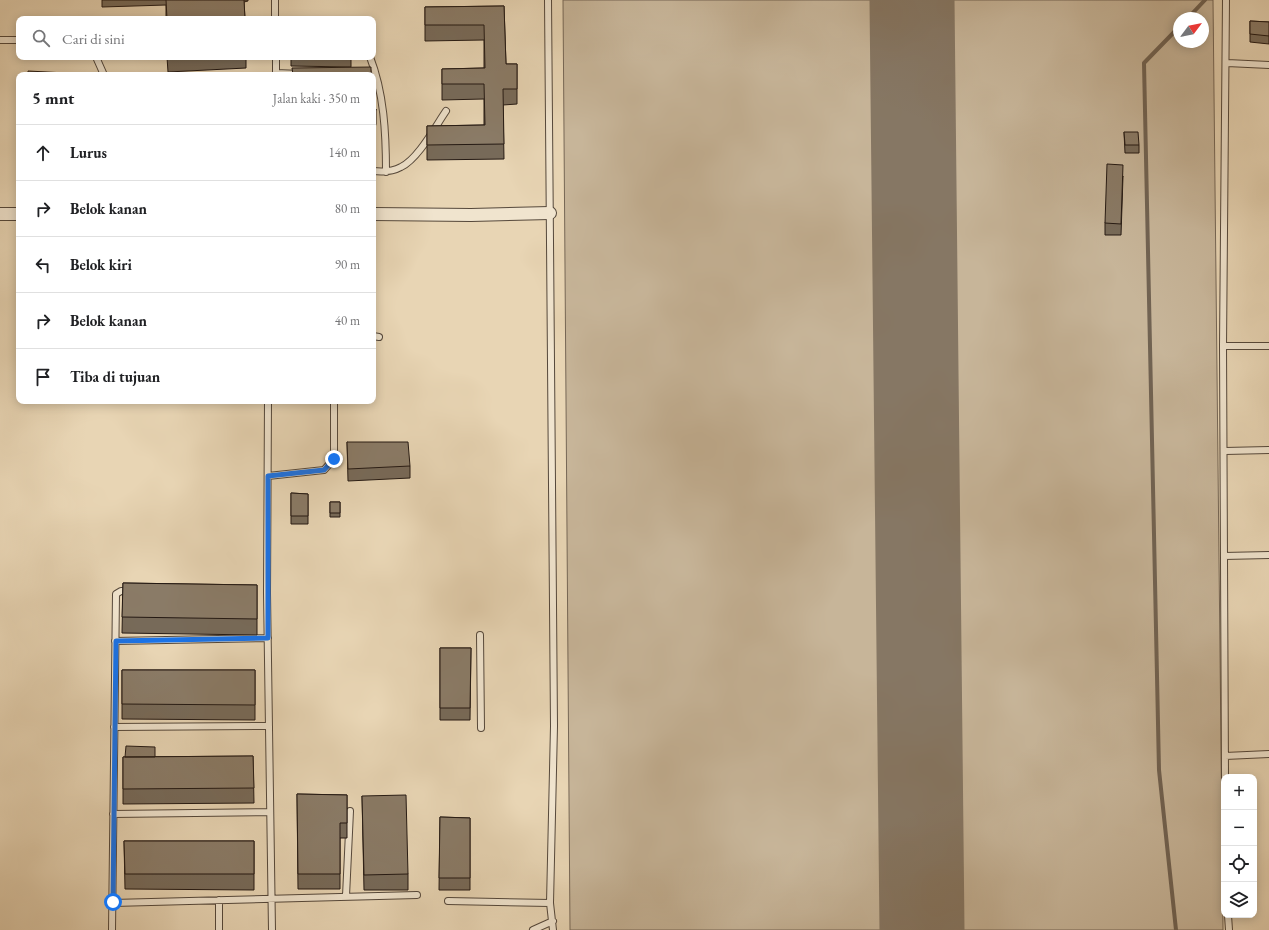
<!DOCTYPE html>
<html lang="id">
<meta charset="utf-8">
<style>
:root{--surface:#fff;--page:#f2f2f2;--text:#202124;--muted:#757577;--line:#e0e0e0}
body{margin:0;font-family:"EB Garamond",serif;background:var(--page);color:var(--text)}
.controls{position:absolute;right:12px;bottom:12px;display:grid;overflow:hidden;border-radius:8px;box-shadow:0 2px 10px #0003}
.controls button{width:36px;height:36px;display:grid;place-items:center;padding:0;border:0;border-bottom:1px solid var(--line);background:var(--surface);color:var(--text);font:20px sans-serif}
.compass{position:absolute;left:1173px;top:12px;width:36px;height:36px;border-radius:50%;background:var(--surface);box-shadow:0 2px 10px #0003;rotate:58deg}
.stop{position:absolute;width:12px;height:12px;margin:-9px;border:3px solid #1a73e8;border-radius:50%;background:#fff}
.stop.end{background:#1a73e8;border-color:#fff;box-shadow:0 1px 4px #0008}
.list{margin:0;padding:0;list-style:none}
h2{display:flex;justify-content:space-between;align-items:center;height:52px;margin:0;padding:0 16px;font-size:17px}
h2 small{font-size:13px;font-weight:400;color:var(--muted)}
.list li{display:grid;grid-template-columns:26px 1fr auto;gap:12px;align-items:center;box-sizing:border-box;height:56px;padding:0 16px;border-top:1px solid var(--line)}
.list b{display:block;font-size:15px;white-space:nowrap}
.list em{font-size:13px;font-style:normal;color:var(--muted)}
.icon{flex:none;width:22px;height:22px;fill:none;stroke:currentColor;stroke-width:2;stroke-linecap:round;stroke-linejoin:round}
.map{position:relative;flex:none;width:1269px;height:930px;overflow:hidden}
.search{position:absolute;background:var(--surface);box-shadow:0 2px 10px #0003;left:16px;top:16px;width:360px;height:44px;display:flex;align-items:center;gap:10px;box-sizing:border-box;padding:0 14px;border-radius:8px;color:var(--muted);font-size:15px}
.panel{position:absolute;background:var(--surface);box-shadow:0 2px 10px #0003;left:16px;top:72px;width:360px;height:332px;border-radius:8px}
.map>svg:first-child{display:block}
.green{fill:#c7b599;stroke:#766756;fill-rule:evenodd}
.lines{fill:none;stroke-linecap:round;stroke-linejoin:round}
.stream{stroke:#716353;stroke-width:4}
.runway{stroke:#867764;stroke-width:85}
.service-casing{stroke:#55483b;stroke-width:8}
.minor-casing{stroke:#55483b;stroke-width:14}
.service{stroke:#f0e4ce;stroke-width:6}
.minor{stroke:#f0e4ce;stroke-width:12}
.wall{fill:#776a59;stroke:#241913}
.shaded-wall{fill:#615648;stroke:#241913}
.building{fill:#8a7b67;stroke:#241913}
.route{stroke:#1a73e8;stroke-width:5}
</style>
<div class="map">
<svg width="1269" height="930" viewBox="0 0 1269 930">
<rect width="100%" height="100%" fill="#e8d5b4"/>
<filter id="stains"><feTurbulence type="fractalNoise" baseFrequency=".005" numOctaves="4"/><feColorMatrix values="0 0 0 0 .2 0 0 0 0 .09 0 0 0 0 .02 0 0 0 .5 -.17"/></filter>
<radialGradient id="worn" r=".72"><stop offset=".6" stop-color="#630" stop-opacity="0"/><stop offset="1" stop-color="#630" stop-opacity=".3"/></radialGradient>
<path class="green" d="M563,0H1213L1223,930H570ZM1179,18H1203V42H1179Z"/>
<g class="lines">
<path class="stream" d="M1188,18L1205,0
M1176,930L1159,770L1144,63L1179,27"/>
<path class="runway" d="M912,0L922,930"/>
<g class="service-casing">
<path id="service" d="M275,0V19
M548,0L554,726L550,903L553,930
M0,40H19
M96,57L104,75
M276,57V75
M370,57C384,93 386,133 386,172
M1227,63L1269,65
M276,73L300,74
M373,171C382,172 392,172 401,167C418,159 435,127 446,111
M373,336L379,337
M1223,346H1269
M268,401L267,593L272,930
M1225,451L1269,450
M268,476L324,470L334,459V401
M1224,556L1269,555
M480,635L481,728
M115,641L268,638
M114,727L269,726
M1225,756L1269,754
M1225,777L1223,346L1226,0
M113,814L270,812
M346,896L350,811
M448,901L550,903
M113,903L417,895
M1228,915L1229,930
M112,930L116,594L121,591H129
M219,930V900
M533,930L553,921"/>
</g>
<g class="minor-casing">
<path id="minor" d="M0,214H19
M373,214L471,215L550,213"/>
</g>
<use href="#service" class="service"/>
<use href="#minor" class="minor"/>
</g>
<path class="wall" d="M102,0H248V1L244,2L245,19H166V5L102,7Z
M504,6L506,64H517V104L503,105L504,159L427,160V126L484,125V99L442,100V69L484,68V40L425,41V7Z
M1250,21L1269,22V44L1250,42Z
M167,57H246V68L168,72Z
M291,57H351V67L291,66Z
M1124,132L1139,145V153H1125Z
M1123,176L1121,235H1105V223Z
M347,442L410,466V478L348,481Z
M291,493L308,494V524H291Z
M330,502H340V517H330Z
M123,583L257,585V635L122,633Z
M440,648H471L470,720H440Z
M122,670H255V720L122,719Z
M253,756L254,803L123,804V757Z
M297,794L347,795V838H340V889H298Z
M362,796L408,874V890H364Z
M440,817L470,818V890H439Z
M124,841H254V890L125,889Z"/>
<path class="shaded-wall" d="M376,109V124L373,135V120Z"/>
<path class="building" d="M166,0H244L245,19H167Z
M504,6L506,64H517V89H503L504,144L427,145V126L485,125L484,84H442V69L485,68L484,25H425V7Z
M1250,21L1269,22V36L1250,34Z
M371,67V75H293L292,68Z
M28,71L66,73L67,75H28Z
M373,109H376L373,120Z
M1124,132H1138L1139,145H1125Z
M1107,164L1123,165L1121,224L1105,223Z
M347,442H408L410,466L348,469Z
M291,493L308,494V516H291Z
M330,502H340V513H330Z
M123,583L257,585V619L122,617Z
M440,648H471L470,708H440Z
M122,670H255V705L122,704Z
M126,746L155,747V757H125Z
M253,756L254,788L123,789V757Z
M297,794L347,795V823H340V874H298Z
M406,795L408,874L364,875L362,796Z
M440,817L470,818V878H439Z
M124,841H254V874H125Z"/>
<g class="lines">
<path class="route" d="M113,902L116,641L268,638V476L324,470L334,459"/>
</g>
<rect width="100%" height="100%" filter="url(#stains)"/>
<rect width="100%" height="100%" fill="url(#worn)"/>
</svg>
<div class="controls">
<button>+</button>
<button>−</button>
<button><svg class="icon" aria-label="locate" viewBox="0 0 24 24"><circle cx="12" cy="12" r="6"/><path d="M12 2v4M12 18v4M2 12h4M18 12h4"/></svg></button>
<button><svg class="icon" aria-label="layers" viewBox="0 0 24 24"><path d="M12 4l9 5-9 5-9-5zM3 14l9 5 9-5"/></svg></button>
</div>
<svg class="compass" viewBox="-18 -18 36 36"><path d="M0-13l5 13h-10z" fill="#e53935"/><path d="M0 13l5-13h-10z" fill="#757577"/></svg>
<div class="stop" style="left:113px;top:902px"></div>
<div class="stop end" style="left:334px;top:459px"></div>
<div class="search"><svg class="icon" aria-label="search" viewBox="0 0 24 24"><circle cx="10" cy="10" r="6"/><path d="M15 15l6 6"/></svg>Cari di sini</div>
<section class="panel">
<h2>5 mnt<small>Jalan kaki · 350 m</small></h2>
<ul class="list">
<li><svg class="icon" aria-label="ahead" viewBox="0 0 24 24"><path d="M12 20V5M6 11l6-6 6 6"/></svg><div><b>Lurus</b></div><em>140 m</em></li>
<li><svg class="icon" aria-label="right" viewBox="0 0 24 24"><path d="M7 20v-9h11M14 6l5 5-5 5"/></svg><div><b>Belok kanan</b></div><em>80 m</em></li>
<li><svg class="icon" aria-label="left" viewBox="0 0 24 24"><path d="M17 20v-9H6M10 6l-5 5 5 5"/></svg><div><b>Belok kiri</b></div><em>90 m</em></li>
<li><svg class="icon" aria-label="right" viewBox="0 0 24 24"><path d="M7 20v-9h11M14 6l5 5-5 5"/></svg><div><b>Belok kanan</b></div><em>40 m</em></li>
<li><svg class="icon" aria-label="arrive" viewBox="0 0 24 24"><path d="M6 21V4h12l-3 4 3 4H6"/></svg><div><b>Tiba di tujuan</b></div></li>
</ul>
</section>
</div>
